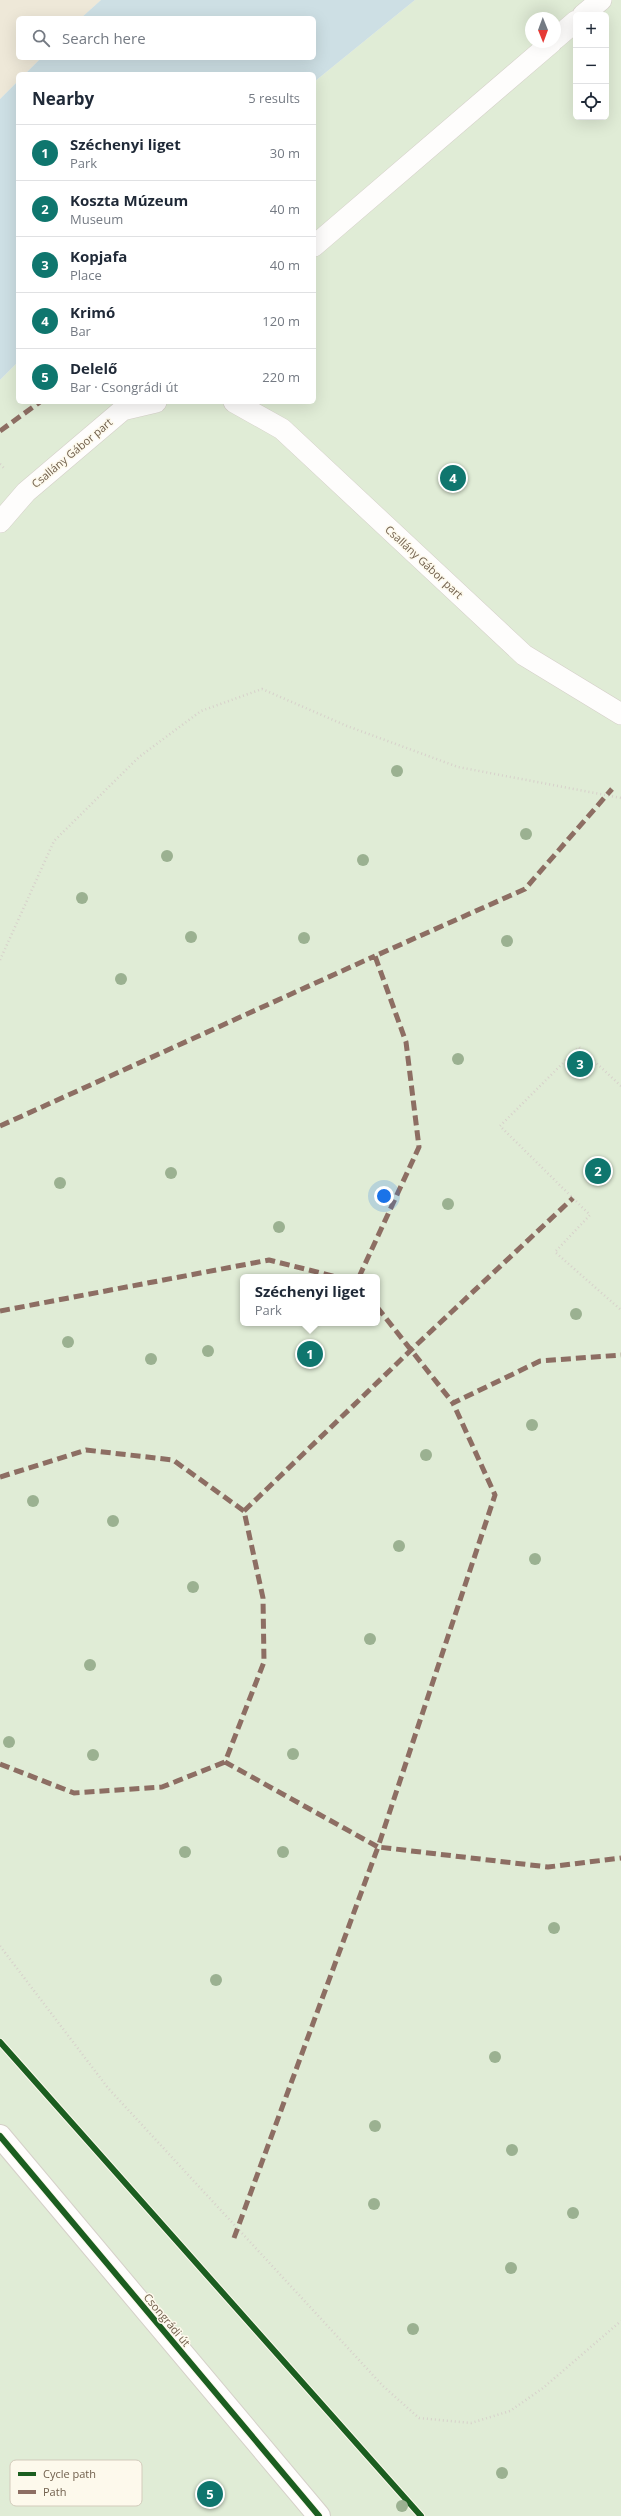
<!DOCTYPE html>
<meta charset="utf-8">
<style>
:root{--surface:#fff;--page:#f2f2f3;--text:#1f2937;--muted:#747a83;--line:#e0e1e3;--accent:#0f766e}
body{margin:0;font-family:"Open Sans",sans-serif;background:var(--page);color:var(--text)}
.controls{position:absolute;right:12px;top:12px;display:grid;overflow:hidden;border-radius:6px;box-shadow:0 4px 16px #0002}
.controls button{width:36px;height:36px;display:grid;place-items:center;padding:0;border:0;border-bottom:1px solid var(--line);background:var(--surface);color:var(--text);font:20px sans-serif}
.compass{position:absolute;left:525px;top:12px;width:36px;height:36px;border-radius:50%;background:var(--surface);box-shadow:0 4px 16px #0002;rotate:179deg}
.you{position:absolute;left:384px;top:1196px;width:14px;height:14px;margin:-10px;border:3px solid #fff;border-radius:50%;background:#1a73e8;box-shadow:0 0 0 6px #1a73e833}
.badge{display:grid;place-items:center;width:26px;height:26px;border-radius:50%;background:var(--accent);color:#fff;font-size:13px;font-weight:700}
.pin{position:absolute;translate:-50% -50%;border:2px solid #fff;box-shadow:0 1px 4px #0006}
.popup{position:absolute;left:240px;top:1274px;width:140px;height:52px;box-sizing:border-box;display:grid;place-content:center;border-radius:6px;background:var(--surface);filter:drop-shadow(0 1px 3px #0005);font-size:13px;white-space:nowrap;color:var(--muted)}
.popup b{font-size:15px;color:var(--text)}
.popup::after{content:'';position:absolute;left:50%;top:100%;margin-left:-8px;border:8px solid transparent;border-top-color:var(--surface)}
.list{margin:0;padding:0;list-style:none}
h2{display:flex;justify-content:space-between;align-items:center;height:52px;margin:0;padding:0 16px;font-size:17px}
h2 small{font-size:13px;font-weight:400;color:var(--muted)}
.list li{display:grid;grid-template-columns:26px 1fr auto;gap:12px;align-items:center;box-sizing:border-box;height:56px;padding:0 16px;border-top:1px solid var(--line)}
.list b{display:block;font-size:15px;white-space:nowrap}
.list p{margin:0;font-size:13px;white-space:nowrap;color:var(--muted)}
.list em{font-size:13px;font-style:normal;color:var(--muted)}
.icon{flex:none;width:22px;height:22px;fill:none;stroke:currentColor;stroke-width:2;stroke-linecap:round;stroke-linejoin:round}
.map{position:relative;flex:none;width:621px;height:2516px;overflow:hidden}
.search{position:absolute;background:var(--surface);box-shadow:0 4px 16px #0002;left:16px;top:16px;width:300px;height:44px;display:flex;align-items:center;gap:10px;box-sizing:border-box;padding:0 14px;border-radius:6px;color:var(--muted);font-size:15px}
.panel{position:absolute;background:var(--surface);box-shadow:0 4px 16px #0002;left:16px;top:72px;width:300px;height:332px;border-radius:6px}
.map>svg:first-child{display:block}
.residential{fill:#eee8d8}
.green{fill:#e0ecd6;fill-rule:evenodd}
.water{fill:#cddfe4}
.lines{fill:none;stroke-linecap:round;stroke-linejoin:round}
.lane-casing{stroke:#d5d0c9;stroke-width:22}
.secondary-casing{stroke:#d5d0c8;stroke-width:24}
.path{stroke:#d7d1cb;stroke-width:2.5;stroke-dasharray:1 3;stroke-linecap:butt}
.lane{stroke:#fefdfc;stroke-width:21}
.secondary{stroke:#fefdfc;stroke-width:22}
.quiet{stroke:#8d6e63;stroke-width:5;stroke-dasharray:10 5;stroke-linecap:butt}
.cycleway-casing{stroke:#fdf9ec;stroke-width:8}
.cycleway{stroke:#1b5e20;stroke-width:6}
.tree{fill:#9bb191}
.labels{text-anchor:middle;stroke-width:3;stroke-linejoin:round;paint-order:stroke}
.street-label{font-size:11px;fill:#71604d;stroke:#fdf9ec}
.key{fill:#fdf9ec;stroke:#d3cbbc;stroke-width:1}
.key-label{font-size:11px;fill:#71604d}
</style>
<div class="map">
<svg width="621" height="2516" viewBox="0 0 621 2516">
<rect width="100%" height="100%" fill="#f6f3ea"/>
<path class="residential" d="M0,0H101L81,18H18V58H41L25,74H18V81L0,99Z"/>
<path class="green" d="M415,0H621V2516H0V380L18,362V402H314V82ZM576,15H606V117H576ZM531,18H555V42H531ZM243,1277H377V1323H243Z"/>
<path class="water" d="M101,0H415L314,82V74H25L41,58H314V18H81Z
M18,81V362L0,380V99Z"/>
<g class="lines">
<g class="lane-casing">
<path id="lane" d="M583,15L601,0
M555,39L576,21
M314,246L552,42
M234,402L282,429L524,655L621,714
M122,410L156,402
M0,522L26,492L132,402"/>
</g>
<g class="secondary-casing">
<path id="secondary" d="M0,2136L319,2516"/>
</g>
<path class="path" d="M0,464L4,468
M0,960L54,841L139,757L201,711L262,689L347,726L458,767L621,798
M621,1086L579,1047L500,1126L590,1215L555,1252L621,1310
M0,1946L108,2088L383,2386L419,2418L471,2423L510,2411L543,2388L621,2321"/>
<use href="#lane" class="lane"/>
<use href="#secondary" class="secondary"/>
<path class="quiet" d="M0,431L40,402
M0,1126L375,956
M359,1277L419,1147L406,1042L375,956L525,889L612,789
M377,1307L453,1403L540,1361L621,1355
M0,1311L269,1260L337,1277
M0,1477L86,1450L173,1460L244,1511L263,1598L264,1662L225,1762L378,1847L495,1495L453,1403
M244,1511L411,1350L573,1198
M0,1764L74,1793L162,1787L225,1762
M234,2238L378,1847L548,1867L621,1858"/>
<g class="cycleway-casing">
<path id="cycleway" d="M0,2042L421,2516
M0,2136L319,2516"/>
</g>
<use href="#cycleway" class="cycleway"/>
</g>
<g class="tree">
<circle cx="397" cy="771" r="6"/>
<circle cx="526" cy="834" r="6"/>
<circle cx="167" cy="856" r="6"/>
<circle cx="363" cy="860" r="6"/>
<circle cx="82" cy="898" r="6"/>
<circle cx="191" cy="937" r="6"/>
<circle cx="304" cy="938" r="6"/>
<circle cx="507" cy="941" r="6"/>
<circle cx="121" cy="979" r="6"/>
<circle cx="458" cy="1059" r="6"/>
<circle cx="171" cy="1173" r="6"/>
<circle cx="60" cy="1183" r="6"/>
<circle cx="448" cy="1204" r="6"/>
<circle cx="279" cy="1227" r="6"/>
<circle cx="576" cy="1314" r="6"/>
<circle cx="68" cy="1342" r="6"/>
<circle cx="208" cy="1351" r="6"/>
<circle cx="151" cy="1359" r="6"/>
<circle cx="532" cy="1425" r="6"/>
<circle cx="426" cy="1455" r="6"/>
<circle cx="33" cy="1501" r="6"/>
<circle cx="113" cy="1521" r="6"/>
<circle cx="399" cy="1546" r="6"/>
<circle cx="535" cy="1559" r="6"/>
<circle cx="193" cy="1587" r="6"/>
<circle cx="370" cy="1639" r="6"/>
<circle cx="90" cy="1665" r="6"/>
<circle cx="9" cy="1742" r="6"/>
<circle cx="293" cy="1754" r="6"/>
<circle cx="93" cy="1755" r="6"/>
<circle cx="185" cy="1852" r="6"/>
<circle cx="283" cy="1852" r="6"/>
<circle cx="554" cy="1928" r="6"/>
<circle cx="216" cy="1980" r="6"/>
<circle cx="495" cy="2057" r="6"/>
<circle cx="375" cy="2126" r="6"/>
<circle cx="512" cy="2150" r="6"/>
<circle cx="374" cy="2204" r="6"/>
<circle cx="573" cy="2213" r="6"/>
<circle cx="511" cy="2268" r="6"/>
<circle cx="413" cy="2329" r="6"/>
<circle cx="502" cy="2473" r="6"/>
<circle cx="402" cy="2506" r="6"/>
</g>
<g class="labels">
<g class="street-label">
<text transform="translate(72 453) rotate(-40)" y="4">Csallány Gábor part</text>
<text transform="translate(424 562) rotate(43)" y="4">Csallány Gábor part</text>
<text transform="translate(167 2320) rotate(50)" y="4">Csongrádi út</text>
</g>
</g>
<rect x="10" y="2460" width="132" height="46" rx="6" class="key"/>
<rect x="18" y="2472" width="18" height="4" fill="#1b5e20"/>
<rect x="18" y="2490" width="18" height="4" fill="#8d6e63"/>
<g class="key-label">
<text x="43" y="2478">Cycle path</text>
<text x="43" y="2496">Path</text>
</g>
</svg>
<div class="controls">
<button>+</button>
<button>−</button>
<button><svg class="icon" aria-label="locate" viewBox="0 0 24 24"><circle cx="12" cy="12" r="6"/><path d="M12 2v4M12 18v4M2 12h4M18 12h4"/></svg></button>
</div>
<svg class="compass" viewBox="-18 -18 36 36"><path d="M0-13l5 13h-10z" fill="#e53935"/><path d="M0 13l5-13h-10z" fill="#747a83"/></svg>
<div class="you"></div>
<div class="pin badge" style="left:310px;top:1354px">1</div>
<div class="popup"><b>Széchenyi liget</b>Park</div>
<div class="pin badge" style="left:598px;top:1171px">2</div>
<div class="pin badge" style="left:580px;top:1064px">3</div>
<div class="pin badge" style="left:453px;top:478px">4</div>
<div class="pin badge" style="left:210px;top:2494px">5</div>
<div class="search"><svg class="icon" aria-label="search" viewBox="0 0 24 24"><circle cx="10" cy="10" r="6"/><path d="M15 15l6 6"/></svg>Search here</div>
<section class="panel">
<h2>Nearby<small>5 results</small></h2>
<ul class="list">
<li><span class="badge">1</span><div><b>Széchenyi liget</b><p>Park</p></div><em>30 m</em></li>
<li><span class="badge">2</span><div><b>Koszta Múzeum</b><p>Museum</p></div><em>40 m</em></li>
<li><span class="badge">3</span><div><b>Kopjafa</b><p>Place</p></div><em>40 m</em></li>
<li><span class="badge">4</span><div><b>Krimó</b><p>Bar</p></div><em>120 m</em></li>
<li><span class="badge">5</span><div><b>Delelő</b><p>Bar · Csongrádi út</p></div><em>220 m</em></li>
</ul>
</section>
</div>
